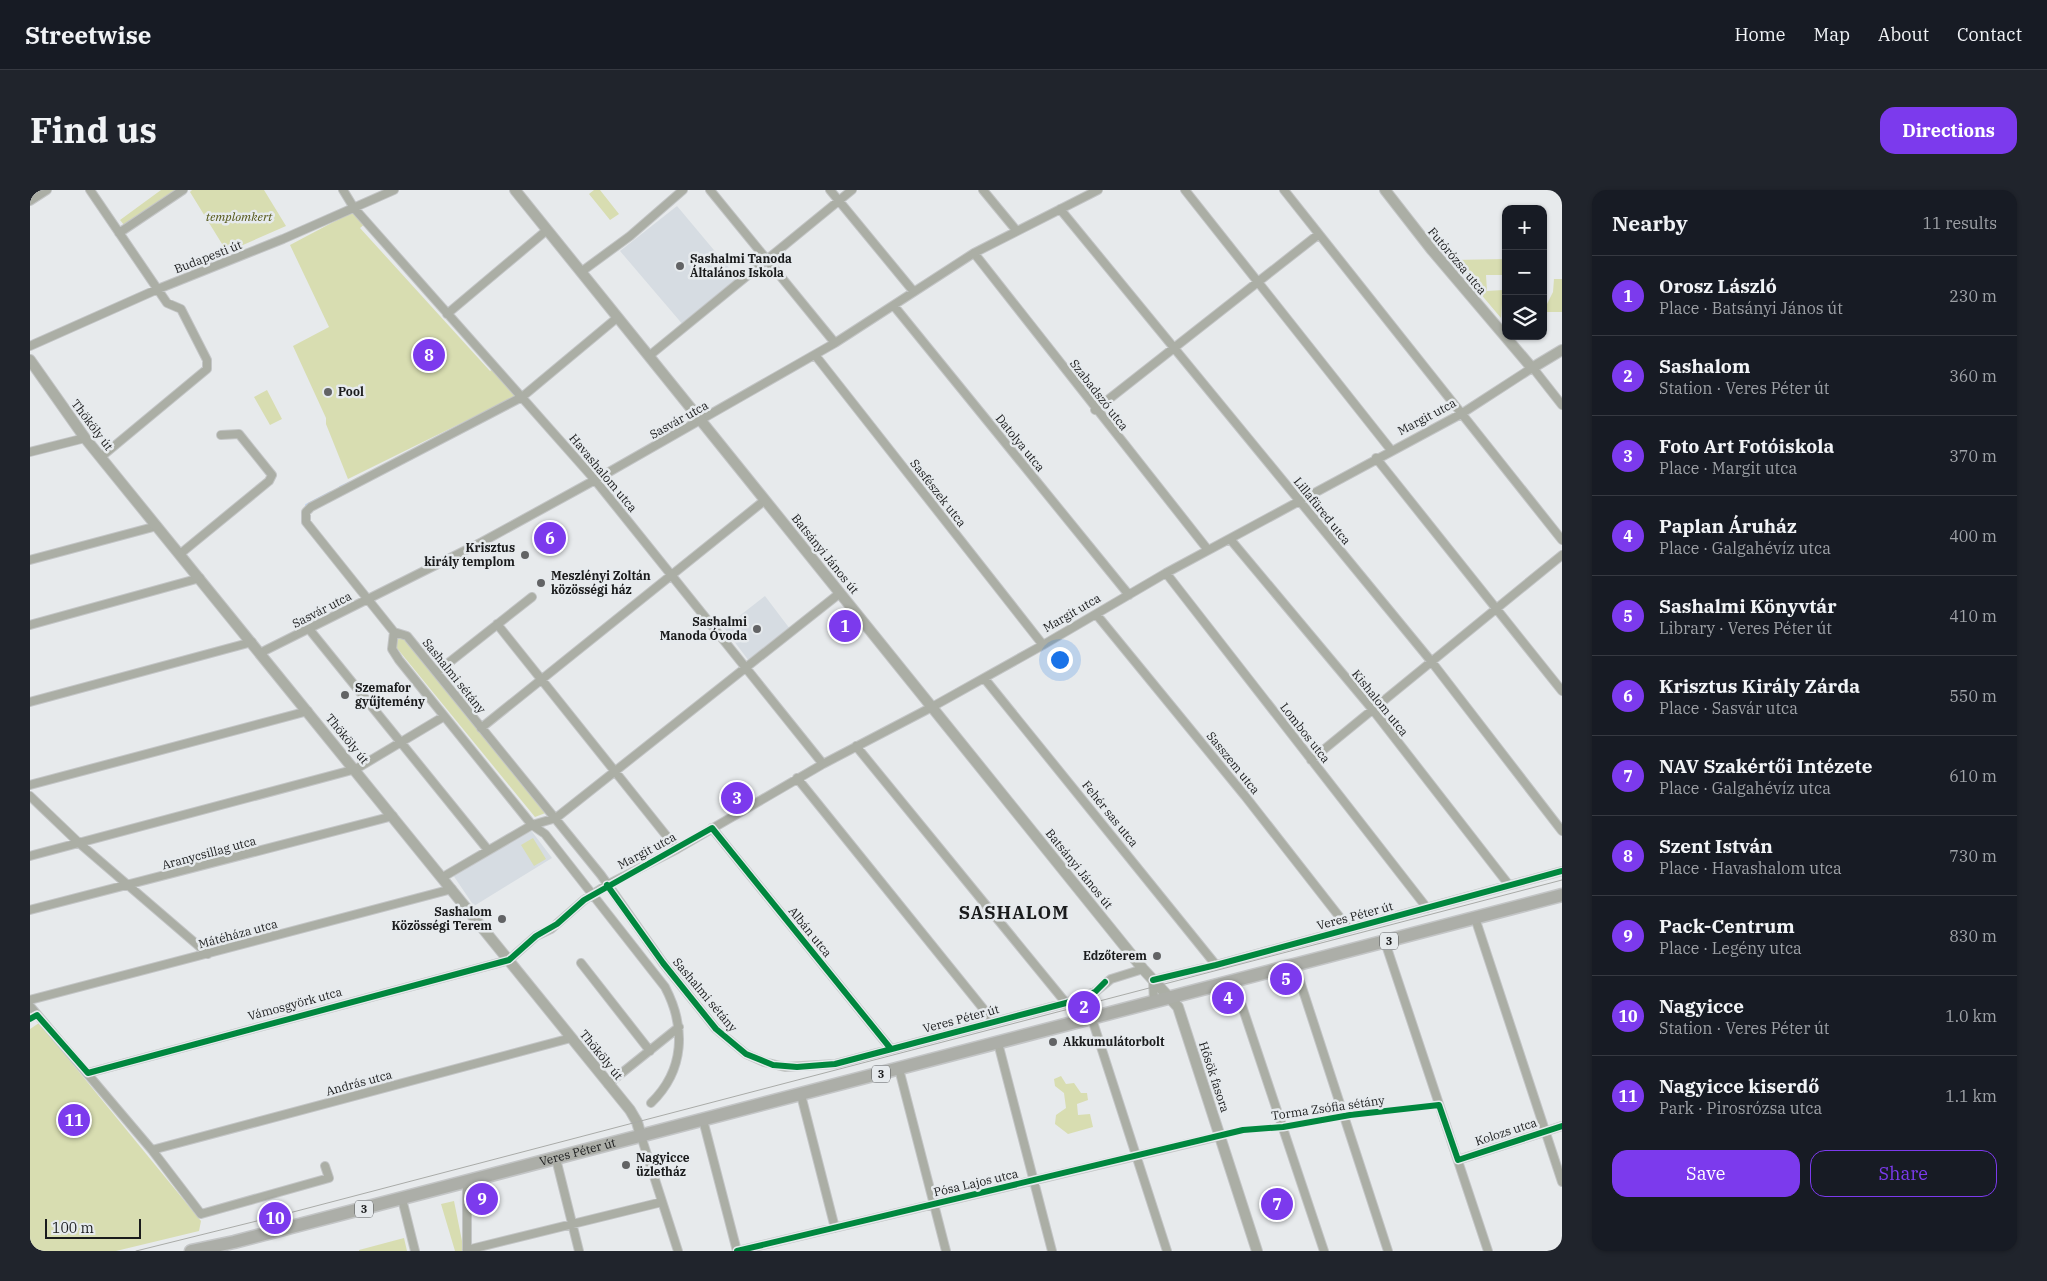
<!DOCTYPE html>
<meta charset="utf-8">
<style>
:root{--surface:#171b24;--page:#20242c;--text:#f1f3f6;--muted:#9ea1a6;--line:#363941;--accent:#7c3aed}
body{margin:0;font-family:"IBM Plex Serif",serif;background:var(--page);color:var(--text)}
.controls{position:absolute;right:15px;top:15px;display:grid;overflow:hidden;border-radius:10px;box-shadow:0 1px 4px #0004}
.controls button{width:45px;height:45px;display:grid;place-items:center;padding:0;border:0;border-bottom:1px solid var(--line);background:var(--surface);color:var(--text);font:25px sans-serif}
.scale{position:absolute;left:15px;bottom:12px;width:96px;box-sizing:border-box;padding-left:5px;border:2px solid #1a1b1c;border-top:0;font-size:14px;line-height:18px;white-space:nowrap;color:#1a1b1c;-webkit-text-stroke:4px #e6eaed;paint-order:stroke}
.you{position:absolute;left:1029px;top:469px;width:18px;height:18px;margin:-12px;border:4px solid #fff;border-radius:50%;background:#1a73e8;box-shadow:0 0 0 8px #1a73e833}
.badge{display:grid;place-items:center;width:32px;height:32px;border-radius:50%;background:var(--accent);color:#fff;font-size:16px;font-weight:700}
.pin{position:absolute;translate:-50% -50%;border:2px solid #fff;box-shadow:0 1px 5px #0006}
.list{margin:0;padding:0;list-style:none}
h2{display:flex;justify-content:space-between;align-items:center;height:65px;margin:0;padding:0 20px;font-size:21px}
h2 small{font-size:16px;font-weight:400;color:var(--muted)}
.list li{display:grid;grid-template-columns:32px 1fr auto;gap:15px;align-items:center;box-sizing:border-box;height:80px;padding:0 20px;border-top:1px solid var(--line)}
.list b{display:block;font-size:19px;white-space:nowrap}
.list p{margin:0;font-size:16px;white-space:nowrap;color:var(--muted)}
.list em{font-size:16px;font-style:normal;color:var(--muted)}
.actions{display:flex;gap:10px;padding:15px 20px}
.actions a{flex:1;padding:11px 0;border:1px solid var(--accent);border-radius:15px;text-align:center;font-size:18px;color:var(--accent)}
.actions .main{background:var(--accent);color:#fff}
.icon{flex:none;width:28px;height:28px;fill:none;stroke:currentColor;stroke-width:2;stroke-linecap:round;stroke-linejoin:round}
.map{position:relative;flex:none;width:1532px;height:1061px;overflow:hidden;border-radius:15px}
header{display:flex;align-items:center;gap:30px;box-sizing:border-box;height:70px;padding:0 25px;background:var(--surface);border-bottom:1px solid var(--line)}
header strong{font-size:24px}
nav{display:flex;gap:28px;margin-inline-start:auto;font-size:18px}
.intro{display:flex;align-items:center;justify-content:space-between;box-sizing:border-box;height:120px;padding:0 30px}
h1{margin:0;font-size:35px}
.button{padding:12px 22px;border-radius:15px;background:var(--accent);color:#fff;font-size:18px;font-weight:700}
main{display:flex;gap:30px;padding:0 30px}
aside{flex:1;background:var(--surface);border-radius:15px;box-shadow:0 1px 4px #0004}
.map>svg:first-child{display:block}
.built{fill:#d6dce2}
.green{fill:#d8ddb1}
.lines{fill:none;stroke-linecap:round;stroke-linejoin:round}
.stream{stroke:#c3d8f6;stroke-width:2}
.minor-casing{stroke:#c3c5c6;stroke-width:10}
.tertiary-casing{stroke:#c3c5c6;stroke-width:12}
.primary-casing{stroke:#c3c5c6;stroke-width:15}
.minor{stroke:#abaea5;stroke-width:8}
.tertiary{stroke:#abaea5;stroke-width:10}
.primary{stroke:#acaea8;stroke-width:12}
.tram{stroke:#a9aba8;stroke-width:1}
.cycleway-casing{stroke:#e6eaed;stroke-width:9}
.cycleway{stroke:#00873e;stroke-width:6}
.poi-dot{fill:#626365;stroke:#e6eaed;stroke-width:2}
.labels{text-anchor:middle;stroke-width:5;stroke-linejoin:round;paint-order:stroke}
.shield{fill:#e6eaed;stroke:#57595b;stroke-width:1}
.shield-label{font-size:11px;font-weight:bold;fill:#1a1b1c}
.park-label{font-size:12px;font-style:italic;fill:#515414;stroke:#e6eaed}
.street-label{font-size:12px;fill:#1a1b1c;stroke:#e6eaed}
.poi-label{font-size:12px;font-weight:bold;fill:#1a1b1c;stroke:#e6eaed;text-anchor:start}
.district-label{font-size:18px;font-weight:bold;letter-spacing:1px;fill:#1a1b1c;stroke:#e6eaed}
</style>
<header>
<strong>Streetwise</strong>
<nav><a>Home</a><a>Map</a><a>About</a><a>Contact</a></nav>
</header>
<div class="intro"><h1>Find us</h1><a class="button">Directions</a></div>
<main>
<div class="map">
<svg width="1532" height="1061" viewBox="0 0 1532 1061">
<rect width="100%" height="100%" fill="#e7eaec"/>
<path class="built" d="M647,16L709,90L654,136L590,61Z
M735,406L760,439L719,471L694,438Z
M500,639L522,668L444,716L423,685Z"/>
<path class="green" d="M131,0H147L94,35L90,30Z
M162,0H234L256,36L197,62L160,2Z
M564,0H570L589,24L580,30L559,4Z
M326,20L336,33L330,38L460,181L463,179L488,205L318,289L296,234V228L263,156L299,137L260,55Z
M1476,69V85H1456L1457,101L1473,100L1471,128L1422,70Z
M1524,89H1532V122H1513L1523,102Z
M237,200L252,229L240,235L224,207Z
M371,447L376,448L518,622L505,627L366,457V451Z
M503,648L516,669L504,676L491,655Z
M9,833L171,1031L169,1041L86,1061H0V839Z
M1031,886L1036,894L1044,893L1051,903H1057L1058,910L1047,914L1048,925L1060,924L1063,937L1038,944L1025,934L1026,925L1036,918L1034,903L1025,896L1024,889Z
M424,1011L434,1061H425L411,1014Z
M374,1048L377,1061H329V1060Z"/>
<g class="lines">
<path class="stream" d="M310,297L321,292
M276,315L301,302"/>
<g class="minor-casing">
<path id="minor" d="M60,0L137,113L151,119L177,170V179L71,267
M313,0L324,18L565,290L793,574
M680,0L805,153
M800,0L884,102
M953,0L986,40
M1155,0L1361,260
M1254,0L1532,350
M0,11L17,0
M1030,19L1401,471L1532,641
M89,43L153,0
M944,63L1178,360
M551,82L600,46L653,0
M864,116L1099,405
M417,124L517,40
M588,127L492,207L281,317L276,322V332L364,442L377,446L571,685L633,773L686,839L716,864L734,872L755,877L805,874L1036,813L1065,802L1081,789L1113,779
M0,156L128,99L253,49L364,0
M785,165L1013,455
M619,166L822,0
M1503,178L1532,215
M1065,220L1289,44
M0,262L55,248
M1346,268L1532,501
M1200,349L1343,520L1479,695
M150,364L239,291L242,285L209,244L191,245
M0,370L127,336
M1136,383L1397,718
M1066,424L1215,606L1319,739
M467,434L647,659
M0,435L170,388
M279,439L458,660
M364,442L362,459L369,470L502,635L515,644L635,797C656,837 655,880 621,913
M230,463L452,352L565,290L805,153L944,63L1068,0
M407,482L502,407
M954,488L1186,775
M0,512L222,452
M451,538L735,310
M826,556L1036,813
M1281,570L1532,365
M767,588L964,832
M0,595L278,521
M0,606L49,653L178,764
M682,638L861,859
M0,666L326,579L413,527
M413,687L502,635L526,628L810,403
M0,720L363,626
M1445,728L1532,992
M1355,752L1458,1061
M551,773L620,861
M1265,776L1358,1061
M1204,792L1294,1061
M0,810L422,699
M1124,813L1123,790L1186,775L1532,681
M0,816L122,960L171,1024L299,988L295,976
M1062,829L1137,1061
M968,853L1022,1061
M869,879L916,1061
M58,883L479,770L506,746L521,739L554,710L577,695L647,659L793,574L902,517L1013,455L1136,383L1431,224L1502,178
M578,894L649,837
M771,905L805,1038
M673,930L707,1061
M611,946L648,1061
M122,960L541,848
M526,969L549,1061
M1428,970L1532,936
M372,1009L385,1061
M437,1060L632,1012
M437,1061V992
M707,1061L1190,946"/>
</g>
<g class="tertiary-casing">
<path id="tertiary" d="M485,0L1113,779L1148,817L1227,1061
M1355,0L1401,59L1502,178L1532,160
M0,170L55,248L600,920L607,932L611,946"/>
</g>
<g class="primary-casing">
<g id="primary">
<path id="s1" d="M161,1061L204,1052L1532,705"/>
</g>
</g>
<use href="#minor" class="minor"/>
<use href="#tertiary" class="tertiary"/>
<use href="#primary" class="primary"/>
<path class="tram" d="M106,1061L263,1022L1532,690"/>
<g class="cycleway-casing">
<path id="cycleway" d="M577,695L633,773L686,839L716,864L743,875L767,877L805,874L1036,813L1065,802L1075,792
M1123,790L1186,775L1532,681
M0,829L7,825L58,883L479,770L506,746L527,734L554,710L682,638L861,859
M707,1061L1213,940L1253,937L1320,925L1409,915L1428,970L1532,936"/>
</g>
<use href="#cycleway" class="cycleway"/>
</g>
<g class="poi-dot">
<circle cx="650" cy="76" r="5"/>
<circle cx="298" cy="202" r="5"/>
<circle cx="495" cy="365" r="5"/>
<circle cx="511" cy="393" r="5"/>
<circle cx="727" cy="439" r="5"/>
<circle cx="315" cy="505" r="5"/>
<circle cx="472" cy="729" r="5"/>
<circle cx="1127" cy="766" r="5"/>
<circle cx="1023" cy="852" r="5"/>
<circle cx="596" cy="975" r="5"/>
</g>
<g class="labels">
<g class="shield">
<rect x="1350" y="742.5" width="18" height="17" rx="4"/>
<rect x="842" y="875.5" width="18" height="17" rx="4"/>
<rect x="325" y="1010.5" width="18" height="17" rx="4"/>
</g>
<g class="shield-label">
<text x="1359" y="755">3</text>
<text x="851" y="888">3</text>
<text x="334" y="1023">3</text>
</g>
<g class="park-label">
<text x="209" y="31">templomkert</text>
</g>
<g class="street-label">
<text transform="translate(178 67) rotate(-21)" y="4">Budapesti út</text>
<text transform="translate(1427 71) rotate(50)" y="4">Futórózsa utca</text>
<text transform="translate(1069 205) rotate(52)" y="4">Szabadszó utca</text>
<text transform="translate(1397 227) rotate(-28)" y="4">Margit utca</text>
<text transform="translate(649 230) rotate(-29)" y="4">Sasvár utca</text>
<text transform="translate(62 235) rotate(53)" y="4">Thököly út</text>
<text transform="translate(990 253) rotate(51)" y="4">Datolya utca</text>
<text transform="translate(573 283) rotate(50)" y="4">Havashalom utca</text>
<text transform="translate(908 303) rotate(52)" y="4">Sasfészek utca</text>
<text transform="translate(1292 321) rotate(51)" y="4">Lillafüred utca</text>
<text transform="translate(795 364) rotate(51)" y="4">Batsányi János út</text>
<text transform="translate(292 420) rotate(-27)" y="4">Sasvár utca</text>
<text transform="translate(1042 423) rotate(-30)" y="4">Margit utca</text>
<text transform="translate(424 486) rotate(51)" y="4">Sashalmi sétány</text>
<text transform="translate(1350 513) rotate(51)" y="4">Kishalom utca</text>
<text transform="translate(1275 543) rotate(52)" y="4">Lombos utca</text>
<text transform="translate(317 549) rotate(51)" y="4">Thököly út</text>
<text transform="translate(1203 573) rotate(51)" y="4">Sasszem utca</text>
<text transform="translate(1080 624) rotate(51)" y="4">Fehér sas utca</text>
<text transform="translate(617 661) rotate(-28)" y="4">Margit utca</text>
<text transform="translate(179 663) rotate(-15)" y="4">Aranycsillag utca</text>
<text transform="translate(1049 679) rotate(51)" y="4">Batsányi János út</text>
<text transform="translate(1325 726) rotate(-15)" y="4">Veres Péter út</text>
<text transform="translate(780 742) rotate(51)" y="4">Albán utca</text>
<text transform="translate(208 744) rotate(-15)" y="4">Mátéháza utca</text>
<text transform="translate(675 805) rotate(50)" y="4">Sashalmi sétány</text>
<text transform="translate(265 814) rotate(-15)" y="4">Vámosgyörk utca</text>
<text transform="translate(931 829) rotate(-15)" y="4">Veres Péter út</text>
<text transform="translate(571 865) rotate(51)" y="4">Thököly út</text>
<text transform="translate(1184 887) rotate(72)" y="4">Hősök fasora</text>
<text transform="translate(329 893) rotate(-15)" y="4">András utca</text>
<text transform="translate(1298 918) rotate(-8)" y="4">Torma Zsófia sétány</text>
<text transform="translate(1476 942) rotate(-18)" y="4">Kolozs utca</text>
<text dy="4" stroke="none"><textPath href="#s1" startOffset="399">Veres Péter út</textPath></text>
<text transform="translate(946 993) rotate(-13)" y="4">Pósa Lajos utca</text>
</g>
<g class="poi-label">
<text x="660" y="73">Sashalmi Tanoda<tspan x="660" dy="14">Általános Iskola</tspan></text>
<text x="308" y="206">Pool</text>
<text x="485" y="362" text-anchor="end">Krisztus<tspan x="485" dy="14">király templom</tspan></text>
<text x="521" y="390">Meszlényi Zoltán<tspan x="521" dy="14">közösségi ház</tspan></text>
<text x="717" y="436" text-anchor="end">Sashalmi<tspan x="717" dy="14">Manoda Óvoda</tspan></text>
<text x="325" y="502">Szemafor<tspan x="325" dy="14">gyűjtemény</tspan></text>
<text x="462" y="726" text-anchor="end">Sashalom<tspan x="462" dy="14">Közösségi Terem</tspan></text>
<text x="1117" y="770" text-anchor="end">Edzőterem</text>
<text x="1033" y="856">Akkumulátorbolt</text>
<text x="606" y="972">Nagyicce<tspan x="606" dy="14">üzletház</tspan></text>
</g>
<g class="district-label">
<text x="984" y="729">SASHALOM</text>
</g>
</g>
</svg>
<div class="controls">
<button>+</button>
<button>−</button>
<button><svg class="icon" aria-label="layers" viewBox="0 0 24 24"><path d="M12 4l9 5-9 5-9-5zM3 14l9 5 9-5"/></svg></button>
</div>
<div class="scale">100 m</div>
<div class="you"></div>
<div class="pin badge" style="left:815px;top:436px">1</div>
<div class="pin badge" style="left:1054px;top:817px">2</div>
<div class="pin badge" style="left:707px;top:608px">3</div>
<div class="pin badge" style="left:1198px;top:808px">4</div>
<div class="pin badge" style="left:1256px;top:789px">5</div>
<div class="pin badge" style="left:520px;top:348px">6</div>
<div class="pin badge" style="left:1247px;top:1014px">7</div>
<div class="pin badge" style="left:399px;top:165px">8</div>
<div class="pin badge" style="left:452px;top:1009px">9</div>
<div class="pin badge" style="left:245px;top:1028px">10</div>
<div class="pin badge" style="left:44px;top:930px">11</div>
</div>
<aside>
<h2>Nearby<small>11 results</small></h2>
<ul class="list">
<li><span class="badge">1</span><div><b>Orosz László</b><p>Place · Batsányi János út</p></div><em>230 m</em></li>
<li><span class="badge">2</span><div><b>Sashalom</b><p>Station · Veres Péter út</p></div><em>360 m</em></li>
<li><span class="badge">3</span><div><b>Foto Art Fotóiskola</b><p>Place · Margit utca</p></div><em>370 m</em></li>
<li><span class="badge">4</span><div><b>Paplan Áruház</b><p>Place · Galgahévíz utca</p></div><em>400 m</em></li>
<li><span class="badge">5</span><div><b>Sashalmi Könyvtár</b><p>Library · Veres Péter út</p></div><em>410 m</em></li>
<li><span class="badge">6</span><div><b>Krisztus Király Zárda</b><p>Place · Sasvár utca</p></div><em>550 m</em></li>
<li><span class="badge">7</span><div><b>NAV Szakértői Intézete</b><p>Place · Galgahévíz utca</p></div><em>610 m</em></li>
<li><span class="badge">8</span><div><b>Szent István</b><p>Place · Havashalom utca</p></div><em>730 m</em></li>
<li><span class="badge">9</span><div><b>Pack-Centrum</b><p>Place · Legény utca</p></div><em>830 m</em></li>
<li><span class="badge">10</span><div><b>Nagyicce</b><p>Station · Veres Péter út</p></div><em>1.0 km</em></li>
<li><span class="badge">11</span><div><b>Nagyicce kiserdő</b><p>Park · Pirosrózsa utca</p></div><em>1.1 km</em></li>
</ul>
<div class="actions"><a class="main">Save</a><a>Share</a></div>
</aside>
</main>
